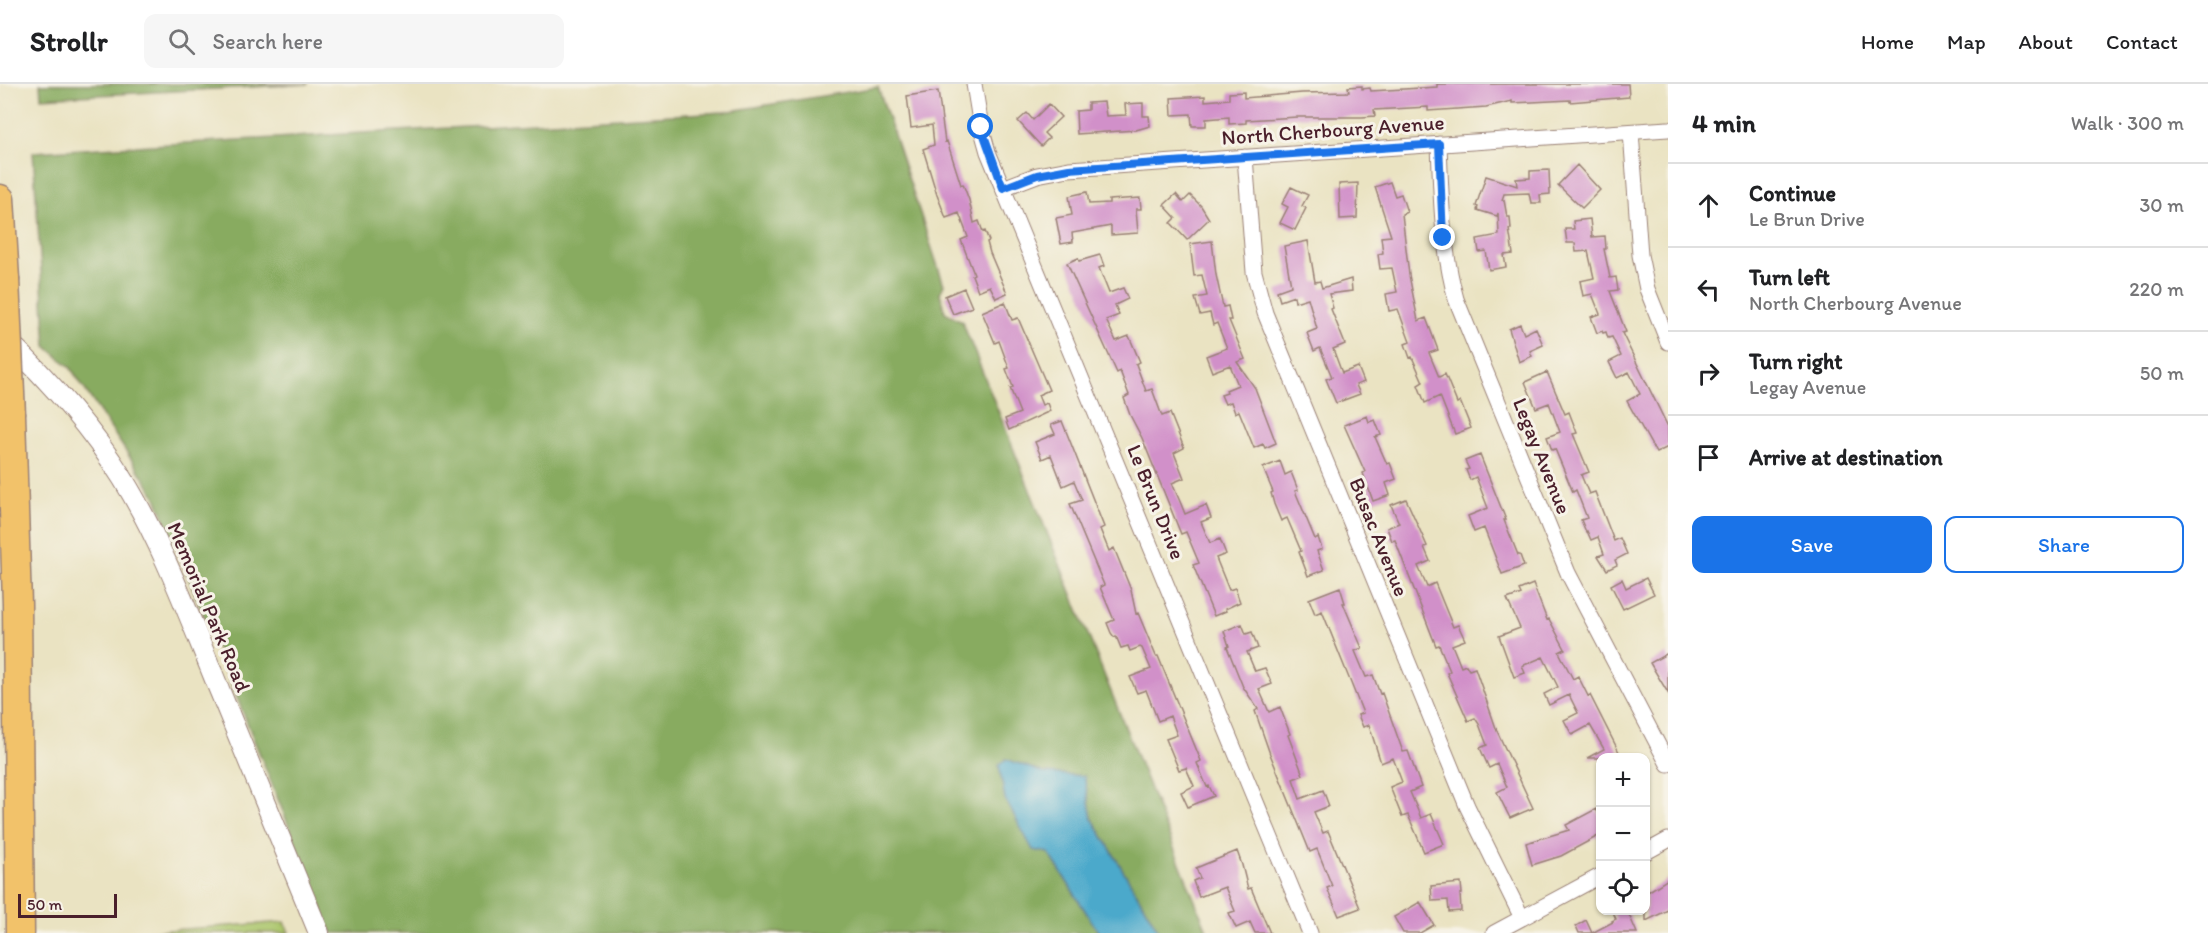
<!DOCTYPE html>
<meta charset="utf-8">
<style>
:root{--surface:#fff;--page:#f6f6f6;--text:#202124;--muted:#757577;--line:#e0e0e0;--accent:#1a73e8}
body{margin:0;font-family:Itim,sans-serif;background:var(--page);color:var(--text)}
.controls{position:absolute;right:18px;bottom:18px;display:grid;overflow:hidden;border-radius:12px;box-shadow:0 2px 4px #0004}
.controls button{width:54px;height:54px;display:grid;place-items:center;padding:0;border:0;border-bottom:2px solid var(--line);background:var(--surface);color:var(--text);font:30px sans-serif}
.scale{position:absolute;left:18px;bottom:15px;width:99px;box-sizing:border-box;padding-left:6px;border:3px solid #4a1f2b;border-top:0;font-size:16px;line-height:21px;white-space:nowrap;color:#4a1f2b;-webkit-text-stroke:4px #f7f3e8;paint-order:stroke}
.stop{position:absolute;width:18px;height:18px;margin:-14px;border:4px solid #1a73e8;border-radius:50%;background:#fff}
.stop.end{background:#1a73e8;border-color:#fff;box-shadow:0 2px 6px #0008}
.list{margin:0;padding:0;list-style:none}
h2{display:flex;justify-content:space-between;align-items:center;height:78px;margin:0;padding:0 24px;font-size:26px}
h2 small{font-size:20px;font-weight:400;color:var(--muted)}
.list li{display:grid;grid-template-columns:39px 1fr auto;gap:18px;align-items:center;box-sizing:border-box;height:84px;padding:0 24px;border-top:2px solid var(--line)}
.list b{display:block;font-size:22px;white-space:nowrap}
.list p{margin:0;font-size:20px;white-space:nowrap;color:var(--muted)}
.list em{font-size:20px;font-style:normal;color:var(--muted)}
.actions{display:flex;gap:12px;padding:18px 24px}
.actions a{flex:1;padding:14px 0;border:2px solid var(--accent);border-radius:12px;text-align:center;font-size:21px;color:var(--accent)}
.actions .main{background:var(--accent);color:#fff}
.icon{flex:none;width:33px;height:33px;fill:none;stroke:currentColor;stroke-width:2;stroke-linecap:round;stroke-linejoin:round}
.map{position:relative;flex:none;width:1668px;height:849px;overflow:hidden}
header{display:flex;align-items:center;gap:36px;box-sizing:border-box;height:84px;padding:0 30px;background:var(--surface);border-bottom:2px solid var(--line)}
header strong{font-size:28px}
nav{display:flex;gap:33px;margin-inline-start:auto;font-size:21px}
.search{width:420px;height:54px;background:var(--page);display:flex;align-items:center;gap:15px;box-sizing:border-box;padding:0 21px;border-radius:12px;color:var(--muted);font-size:22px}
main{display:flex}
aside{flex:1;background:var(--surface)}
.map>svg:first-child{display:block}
.green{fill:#abc66c;stroke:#7a724c;stroke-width:1.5}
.forest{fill:#88ab60;stroke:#696546;stroke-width:1.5}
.water{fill:#4ca9cb;stroke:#4b647b;stroke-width:1.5}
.building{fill:#d190c9}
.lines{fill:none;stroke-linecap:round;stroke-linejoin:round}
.minor-casing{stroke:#9a8176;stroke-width:17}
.tertiary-casing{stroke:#9a8176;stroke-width:22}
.motorway-casing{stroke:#9a8176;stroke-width:31}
.minor{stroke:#fff;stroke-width:15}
.tertiary{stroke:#fff;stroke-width:20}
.motorway{stroke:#f2c26a;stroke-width:28}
.motorway-bridge-casing{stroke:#9a8176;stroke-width:31;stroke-linecap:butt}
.motorway-bridge{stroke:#f2c26a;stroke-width:28}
.route{stroke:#1a73e8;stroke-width:8}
.labels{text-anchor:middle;stroke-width:6;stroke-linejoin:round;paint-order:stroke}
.street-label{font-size:21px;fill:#4a1f2b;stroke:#f7f3e8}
</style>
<header>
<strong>Strollr</strong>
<div class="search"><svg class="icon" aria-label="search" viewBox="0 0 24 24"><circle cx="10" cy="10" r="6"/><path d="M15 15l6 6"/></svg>Search here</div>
<nav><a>Home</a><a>Map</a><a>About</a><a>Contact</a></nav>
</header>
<main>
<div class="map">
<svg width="1668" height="849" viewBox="0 0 1668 849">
<rect width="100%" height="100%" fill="#f7f3e8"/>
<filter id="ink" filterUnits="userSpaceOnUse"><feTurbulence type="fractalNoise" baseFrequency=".0167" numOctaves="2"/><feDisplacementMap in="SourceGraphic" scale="12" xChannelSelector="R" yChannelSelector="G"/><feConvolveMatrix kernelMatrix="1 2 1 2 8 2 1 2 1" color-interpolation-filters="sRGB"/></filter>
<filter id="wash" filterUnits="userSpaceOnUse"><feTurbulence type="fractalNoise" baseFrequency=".008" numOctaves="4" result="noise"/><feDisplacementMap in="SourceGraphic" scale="24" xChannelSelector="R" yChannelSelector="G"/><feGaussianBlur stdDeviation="1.35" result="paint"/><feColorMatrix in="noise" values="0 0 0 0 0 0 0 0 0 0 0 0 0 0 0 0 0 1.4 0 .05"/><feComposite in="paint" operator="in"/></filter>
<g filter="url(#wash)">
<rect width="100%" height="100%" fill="#eae3c2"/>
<path class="green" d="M285,838L289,849H129Z"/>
<path class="forest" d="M40,0H309L41,14Z
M878,3L944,201L940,209L945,228L962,237L1208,849H1160L1092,734L1084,692L1044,689L1006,675L1049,769L1099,849H332L155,411L70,283L46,262L33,68L724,28Z"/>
<path class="water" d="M1006,675L1044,689L1084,692L1092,734L1160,849H1099L1049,769L1033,766L1005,715L999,681Z"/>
<g id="blocks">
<path class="building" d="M1437,0H1628L1629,13L1570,18V16L1512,19V17L1486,23L1428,27V23L1374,26L1375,32L1362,33H1298L1246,36V39L1229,40V33L1206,35V42H1192L1191,30L1172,31L1171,14L1205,12V17L1229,15V9L1244,8V14L1302,9L1349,8L1348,3L1362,2V5L1370,4L1371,7L1437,3Z
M938,7L945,58L947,57L961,101L963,100L969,116L974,139L979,137L983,148L985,147L989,157L987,158L990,169L1007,209L996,214L990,202L978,207L972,191L974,190L961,156L968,153L959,129L946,134L937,111L923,65L934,61L932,41L911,44L907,12Z
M1104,18L1106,32L1126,31L1125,20L1143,19V32H1149L1150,42L1136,46L1077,50L1076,27L1088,26V19Z
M1049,20L1061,33L1044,49L1049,54L1041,62L1018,37L1027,29L1033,36Z
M1577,81L1600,106L1582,124L1558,101Z
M1549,86L1550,110L1540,111L1541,119H1531L1529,109L1504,110L1502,116H1504L1507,133H1510L1511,145H1509L1513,170L1504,171L1506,183L1489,186L1486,167L1479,168L1477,155L1499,151L1498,129L1497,132L1477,126L1478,123L1476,122L1486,92L1517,102L1516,95L1530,94V87Z
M1390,98L1395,112L1401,110L1407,128L1402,130L1409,191L1418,237L1426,234L1438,266L1429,269L1439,293L1445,290L1457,319L1460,317L1471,344L1455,350L1440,312L1425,319L1418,301L1423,298L1412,273L1410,274L1405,260L1410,258L1398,225L1389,227L1386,210L1397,208L1392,184L1380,185L1378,170L1383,169L1381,153L1391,152L1375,103Z
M1358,99L1357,134L1340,135L1339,100Z
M1291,103L1308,111L1302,122L1306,124L1295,146L1280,139L1288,123L1282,120Z
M1087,108L1089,120L1109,119V116L1140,114L1141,125H1136L1138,149L1111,151V142L1072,149L1073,158L1061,160L1056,134L1072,131L1069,112Z
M1176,110L1183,118L1190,111L1201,122L1209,135L1187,156L1171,139L1176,134L1164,121Z
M1590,135L1592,153L1605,152L1606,165H1604L1610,194L1616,193L1618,206L1610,207L1626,248L1622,249L1668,343V363L1656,369L1627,317L1640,310L1629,288L1617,294L1609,278L1621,272L1612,253L1608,254L1606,248L1603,249L1602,247L1597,249L1591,233L1600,230L1592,210L1583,212L1580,197L1594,194L1588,167L1576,168L1575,159H1567L1565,145H1574L1573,137Z
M1212,157L1216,191L1223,223L1228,222L1231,236H1229L1245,275L1237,278L1255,304L1276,359L1265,364L1263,360L1254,364L1239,327L1235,329L1231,318L1225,320L1221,311L1227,309L1226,306L1238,301L1230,281L1212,288L1206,272L1227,264L1217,239L1213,241L1210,229L1200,231L1195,214L1207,212L1202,191L1194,192L1190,160Z
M1308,157L1315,198L1320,197L1322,204L1351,195L1352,207L1329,210L1333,224L1331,225L1345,260L1333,265L1342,289L1358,283L1364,298L1356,301L1360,310L1336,319L1326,295L1332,293L1320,264L1314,267L1307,249L1317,245L1308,214L1295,218L1294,212L1280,217L1277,207L1291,202L1284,162Z
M1100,171L1104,182L1099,184L1109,209L1123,204L1128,215L1115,221L1119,231L1106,236L1116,257L1129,252L1140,278L1136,280L1146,307L1152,305L1162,332L1170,329L1184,364L1174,369L1184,394L1172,399L1181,420L1185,430L1206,421L1211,434L1201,438L1210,459L1220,455L1226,470L1216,474L1229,506L1235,504L1240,518L1225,525L1226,527L1214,532L1193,481L1199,479L1186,448L1181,450L1142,354L1130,331L1124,314L1129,311L1120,287L1117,289L1067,179L1078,174L1079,177Z
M964,204L972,223L953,230L945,212Z
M1005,218L1012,236L1018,234L1049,306L1038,311L1042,321L1047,319L1050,327L1009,346L1005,335L1020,329L1010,304L1013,303L1006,285L1009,284L999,257L995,259L982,228Z
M1520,240L1524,250L1536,244L1543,261L1530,267L1532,272L1519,278L1509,245Z
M1547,288L1565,330L1569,328L1577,349L1573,350L1589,388L1581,391L1589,410L1595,408L1614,457L1620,454L1627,470L1615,476L1617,481L1607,486L1598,472L1604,470L1598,453L1591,456L1587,447L1586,448L1581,436L1587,434L1576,406L1573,408L1555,365L1552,366L1547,353L1560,348L1549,319L1536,324L1525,298Z
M1367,332L1369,338L1375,336L1381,351L1375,353L1387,380L1390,379L1396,395L1386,399L1390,411L1373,417L1363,389L1365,388L1344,341Z
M1062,337L1104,443L1100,445L1109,467L1114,464L1131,506L1136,530L1138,529L1156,572H1158L1201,677L1197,679L1207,703L1209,702L1214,712L1188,723L1181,708L1194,702L1186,684L1179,686L1166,655L1177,651L1170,632L1158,637L1146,606L1137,609L1130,593L1151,585L1142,564L1140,563L1130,567L1128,562L1121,564L1116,552L1114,553L1111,549L1107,539L1114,536L1100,503L1104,501L1070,420L1082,416L1074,397L1063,402L1051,371L1042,375L1035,358L1055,350L1051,341Z
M1480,371L1506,436H1504L1518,471H1520L1524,482L1502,490L1484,444L1474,448L1468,432L1488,424L1476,393L1470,396L1466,386L1469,385L1465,377Z
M1280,377L1285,391L1291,388L1298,406L1295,407L1315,455L1318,453L1322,465L1317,467L1324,486L1308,492L1299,468L1301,467L1287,434L1281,437L1274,420L1271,409L1273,408L1263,384Z
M1406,415L1427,462L1424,463L1430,477L1418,482L1427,503L1435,499L1453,543L1458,541L1465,556L1452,561L1461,583L1466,581L1469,586L1475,584L1497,647L1533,724L1510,734L1497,708L1507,703L1497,680L1489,684L1480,664L1487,661L1479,640L1475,634L1468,637L1447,589L1450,587L1439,561L1436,562L1395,456L1392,457L1387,444L1399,439L1391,421Z
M1646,494L1654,510L1623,525L1611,501L1622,495L1626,504Z
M1533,500L1547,536L1549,535L1565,565L1559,568L1573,595L1578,592L1588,612L1590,611L1622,674H1587L1604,665L1590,641L1572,651L1564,636L1578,629L1569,611L1549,621L1544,610L1558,603L1543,573L1522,582L1525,589L1514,593L1499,552L1520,544L1507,515L1521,510L1519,506Z
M1340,503L1345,519H1343L1362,564L1355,567L1366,593L1373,591L1380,610L1382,609L1403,668L1408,667L1421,703L1410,708L1421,734L1431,730L1444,760L1424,768L1408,731L1402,733L1390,703L1402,698L1393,674L1381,679L1369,641L1363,643L1358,631L1363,629L1322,527L1315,530L1309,515Z
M1242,540L1246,550L1252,548L1258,564L1247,568L1255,587L1265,584L1272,600L1259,605L1269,628L1280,623L1290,650L1288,651L1303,691L1293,695L1300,715L1323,706L1329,722L1314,728L1323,749L1328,747L1360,824L1339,832L1327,804L1332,802L1317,765L1310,768L1270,670L1255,627L1258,625L1243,603L1227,563L1229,562L1224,547Z
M1668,569V609L1650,579Z
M1596,725L1600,732V751L1561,772L1532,781L1526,759L1569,746L1566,741Z
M1237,767L1242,781L1248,805L1251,804L1270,849H1255L1250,838L1236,844L1229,829L1235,827L1225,803L1199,813L1193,797L1200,794L1196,784Z
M1668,795V826L1646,837V809Z
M1461,799L1462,810H1460L1461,827L1449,828L1448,816L1432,817L1431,802Z
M1420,818L1434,841L1420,849H1403L1394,833Z
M1612,826H1627L1637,849H1579L1576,842L1586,836L1592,849L1613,838L1612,837L1616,835Z"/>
</g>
</g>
<g filter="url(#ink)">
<use href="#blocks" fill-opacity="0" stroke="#9a8176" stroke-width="1.5"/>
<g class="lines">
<g class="minor-casing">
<path id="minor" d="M974,0L981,43L988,68L1310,849
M1631,48L1640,171L1647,205L1668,258
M1439,60C1441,113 1442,164 1456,215L1568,489L1668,680
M1245,73L1254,188L1265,229L1467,722L1522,834
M1003,104L1037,91L1069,85L1668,45
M1646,768L1668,756
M1494,849L1600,792"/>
</g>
<g class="tertiary-casing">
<path id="tertiary" d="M4,253C49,296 90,342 123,395C164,462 191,538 221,610C254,690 286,769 319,849"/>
</g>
<g class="motorway-casing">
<path id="motorway" d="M0,115L5,195
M11,331L17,520L20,849"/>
</g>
<use href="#minor" class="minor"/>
<use href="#tertiary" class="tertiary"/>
<use href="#motorway" class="motorway"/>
<g class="motorway-bridge-casing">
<path id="motorway-bridge" d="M5,195L11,331"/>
</g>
<use href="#motorway-bridge" class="motorway-bridge"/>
</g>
</g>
<g class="lines" filter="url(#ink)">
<path class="route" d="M981,43L1003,104L1037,91L1069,85L1439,60L1443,154"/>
</g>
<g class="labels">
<g class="street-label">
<text transform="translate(1333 46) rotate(-4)" y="7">North Cherbourg Avenue</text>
<text transform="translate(1542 372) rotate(68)" y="7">Legay Avenue</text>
<text transform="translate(1156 418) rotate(68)" y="7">Le Brun Drive</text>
<text transform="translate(1379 453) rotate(68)" y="7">Busac Avenue</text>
<text transform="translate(209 523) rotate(67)" y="7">Memorial Park Road</text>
</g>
</g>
</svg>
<div class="controls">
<button>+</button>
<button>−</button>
<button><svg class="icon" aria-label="locate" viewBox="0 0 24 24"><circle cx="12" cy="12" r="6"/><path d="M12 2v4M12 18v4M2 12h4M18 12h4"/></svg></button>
</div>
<div class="scale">50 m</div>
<div class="stop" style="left:981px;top:43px"></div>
<div class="stop end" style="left:1443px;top:154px"></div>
</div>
<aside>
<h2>4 min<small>Walk · 300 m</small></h2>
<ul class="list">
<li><svg class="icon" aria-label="ahead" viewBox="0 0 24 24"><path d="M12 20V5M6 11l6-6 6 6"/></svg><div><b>Continue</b><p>Le Brun Drive</p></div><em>30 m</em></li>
<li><svg class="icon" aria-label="left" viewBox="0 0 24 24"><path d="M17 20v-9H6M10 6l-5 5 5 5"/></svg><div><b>Turn left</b><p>North Cherbourg Avenue</p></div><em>220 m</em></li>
<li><svg class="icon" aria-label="right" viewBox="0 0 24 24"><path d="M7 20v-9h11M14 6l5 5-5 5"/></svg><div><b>Turn right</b><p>Legay Avenue</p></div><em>50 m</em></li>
<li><svg class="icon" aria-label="arrive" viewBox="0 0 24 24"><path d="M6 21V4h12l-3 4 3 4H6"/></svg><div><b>Arrive at destination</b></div></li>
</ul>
<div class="actions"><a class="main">Save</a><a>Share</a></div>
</aside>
</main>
